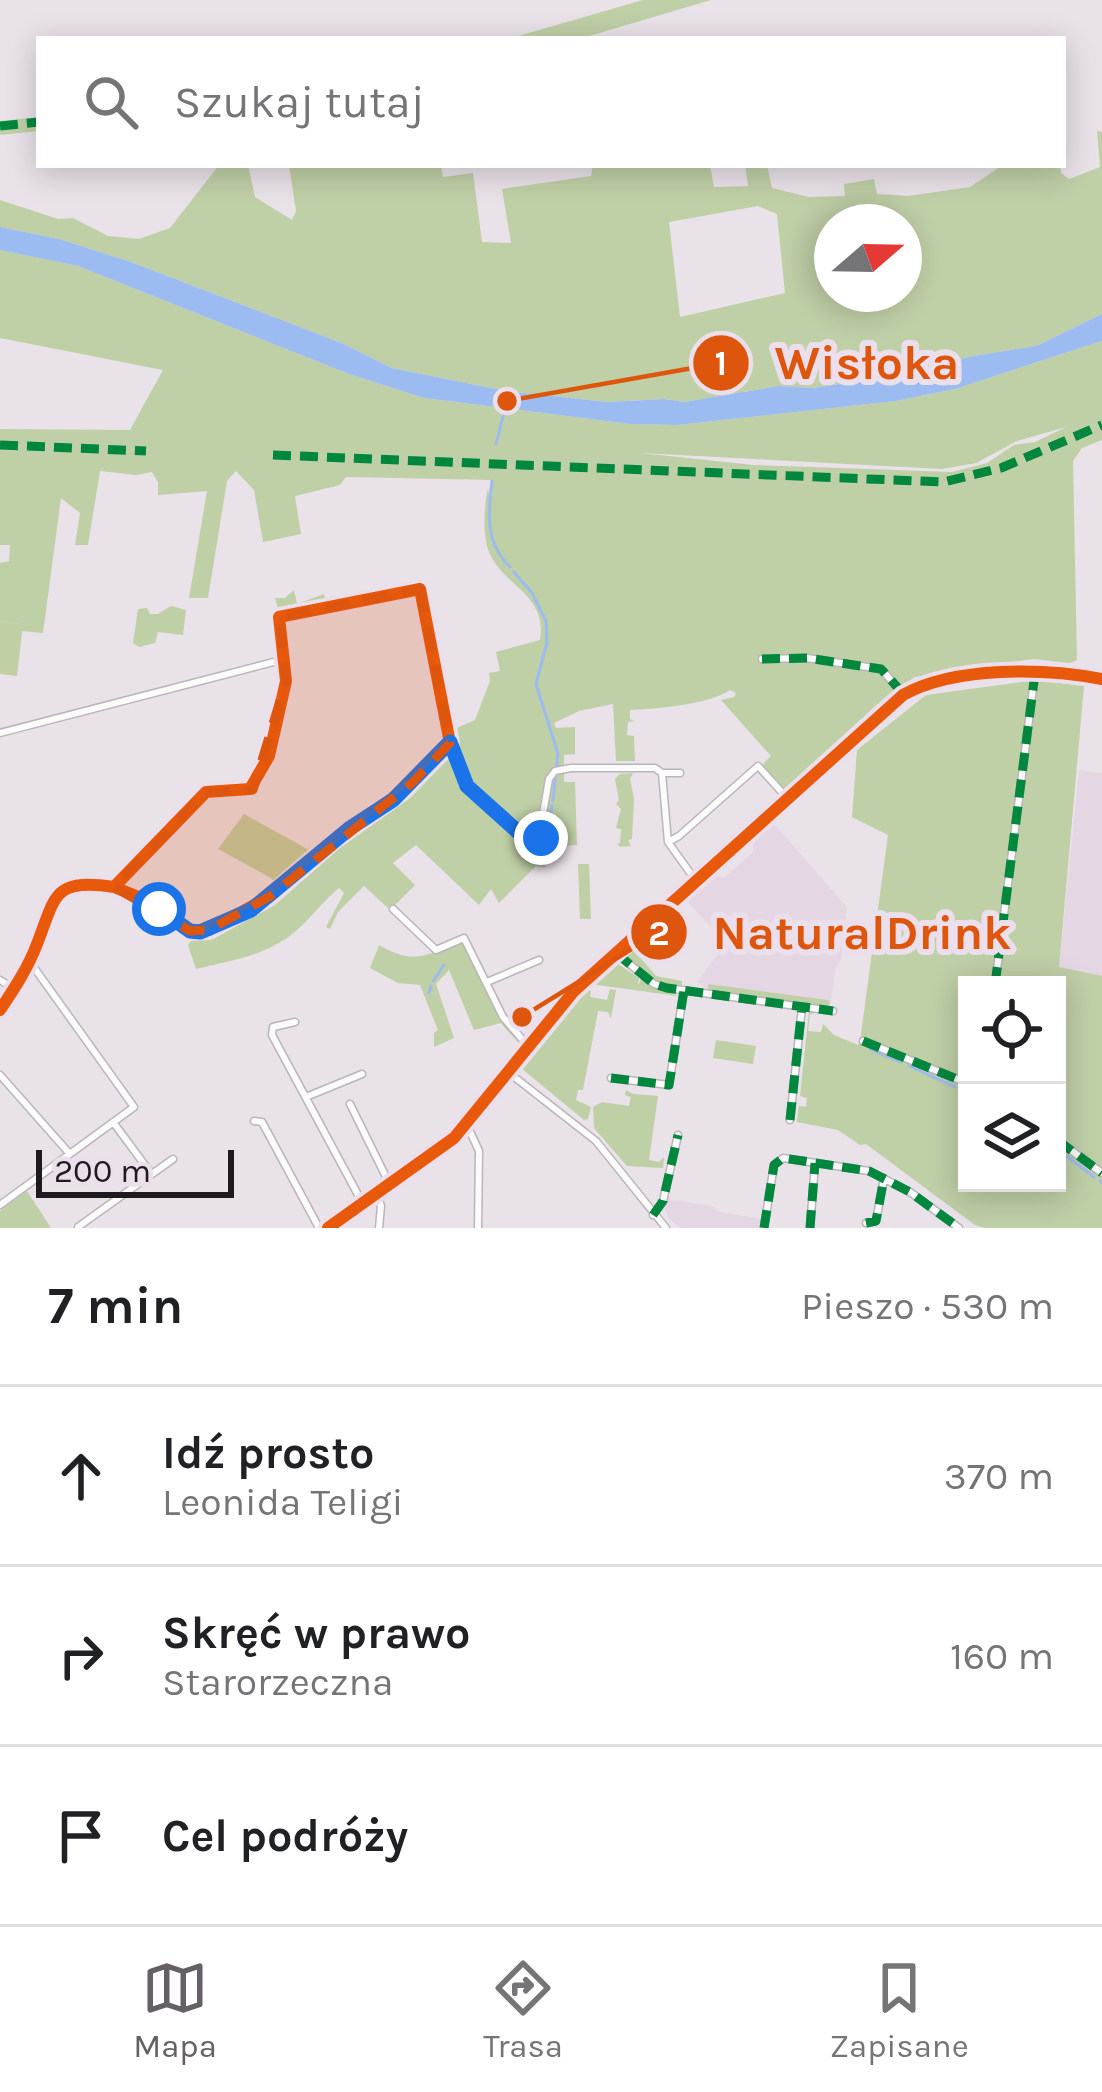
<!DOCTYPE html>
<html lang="pl">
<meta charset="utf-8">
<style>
:root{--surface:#fff;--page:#f2f2f2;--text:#202124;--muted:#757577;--line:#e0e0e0;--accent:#656065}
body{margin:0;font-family:Karla,sans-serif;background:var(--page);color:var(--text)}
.controls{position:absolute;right:36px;bottom:36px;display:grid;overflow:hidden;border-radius:0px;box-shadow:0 6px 30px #0003}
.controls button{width:108px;height:108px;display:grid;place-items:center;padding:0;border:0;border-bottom:3px solid var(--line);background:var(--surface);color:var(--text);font:60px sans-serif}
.compass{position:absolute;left:814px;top:204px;width:108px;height:108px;border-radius:50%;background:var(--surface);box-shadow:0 6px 30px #0003;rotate:70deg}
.scale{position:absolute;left:36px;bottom:30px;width:198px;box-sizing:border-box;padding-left:12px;border:6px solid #1e1a1e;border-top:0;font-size:33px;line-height:42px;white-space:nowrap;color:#1e1a1e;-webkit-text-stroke:9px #ecdfec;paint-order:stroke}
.stop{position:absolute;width:36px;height:36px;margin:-27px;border:9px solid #1a73e8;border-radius:50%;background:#fff}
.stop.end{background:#1a73e8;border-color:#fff;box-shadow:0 3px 12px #0008}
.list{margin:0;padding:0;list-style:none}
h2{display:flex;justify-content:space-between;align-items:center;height:156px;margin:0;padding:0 48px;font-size:51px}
h2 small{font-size:39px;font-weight:400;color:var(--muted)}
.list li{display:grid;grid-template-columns:78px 1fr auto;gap:36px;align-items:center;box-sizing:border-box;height:180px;padding:0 48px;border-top:3px solid var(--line)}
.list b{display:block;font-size:45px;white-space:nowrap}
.list p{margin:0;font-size:39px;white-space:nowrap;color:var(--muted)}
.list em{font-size:39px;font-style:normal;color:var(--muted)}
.icon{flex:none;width:66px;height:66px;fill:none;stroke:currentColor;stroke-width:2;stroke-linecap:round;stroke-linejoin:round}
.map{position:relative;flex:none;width:1102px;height:1228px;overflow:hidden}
.search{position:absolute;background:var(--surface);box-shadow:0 6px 30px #0003;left:36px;right:36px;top:36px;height:132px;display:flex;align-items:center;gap:30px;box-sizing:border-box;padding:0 42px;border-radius:0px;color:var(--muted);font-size:45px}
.sheet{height:696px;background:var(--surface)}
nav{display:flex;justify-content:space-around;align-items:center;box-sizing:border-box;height:168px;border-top:3px solid var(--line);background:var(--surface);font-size:33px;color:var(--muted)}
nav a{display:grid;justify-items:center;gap:6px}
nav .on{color:var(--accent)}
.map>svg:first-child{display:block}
.built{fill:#e4d6e3}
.green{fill:#bfcfa6;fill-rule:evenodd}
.forest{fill:#c0d0a4}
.water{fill:#9cbcf1}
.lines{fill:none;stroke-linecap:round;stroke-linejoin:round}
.stream{stroke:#9cbcf1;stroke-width:3}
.street-casing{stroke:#bab5ba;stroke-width:9}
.secondary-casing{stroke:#bab5ba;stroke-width:12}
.street{stroke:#fcfbfc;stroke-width:6}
.secondary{stroke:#fcfbfc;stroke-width:9}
.quiet{stroke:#00873e;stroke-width:9;stroke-dasharray:18 9;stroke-linecap:butt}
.cycleway-casing{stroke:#ecdfec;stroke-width:20}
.cycleway{stroke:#e8590c;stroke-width:12}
.route{stroke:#1a73e8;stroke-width:15}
.marked{fill:#de560d;fill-opacity:0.2;stroke:#de560d;stroke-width:9;stroke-dasharray:24 15;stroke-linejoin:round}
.leader{fill:none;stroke:#de560d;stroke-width:4.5}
.callout-dot{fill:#de560d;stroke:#ecdfec;stroke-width:4.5}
.mark-label{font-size:36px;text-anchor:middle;font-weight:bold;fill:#fff}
.callout-label{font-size:48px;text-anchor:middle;font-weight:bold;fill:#de560d;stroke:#ecdfec;stroke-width:12;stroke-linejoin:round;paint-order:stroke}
</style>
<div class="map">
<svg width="1102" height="1228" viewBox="0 0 1102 1228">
<rect width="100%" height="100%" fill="#e9e2e9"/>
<path class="built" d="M1079,770L1102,773V976L1059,968Z
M774,824L847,907L841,960L836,967L830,1005L827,1007L708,990L697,982L726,944L688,902L717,876L724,878L748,857L753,852V843Z
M667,1194L672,1200L712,1206L719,1212L762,1219L761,1228H681L669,1219L665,1208Z"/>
<path class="green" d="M643,0H711L579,39H508Z
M39,117V131L0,135V121Z
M1097,131L1102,132V314L1036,346L973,356L867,380L813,388L779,386L684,402L664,399L608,402L506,391L392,368L344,344L131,262L59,239L0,227V200L58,219L73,218L108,236L139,239L170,228L219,165H248L255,197L292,220L296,211L289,165H441L443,177L473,173L482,242L511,243L502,189L591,176L593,165H710L714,187L748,186L745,165H767L772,188L809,197L845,196L844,184L874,179L877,194L908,196L970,187L1003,165H1060L1061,173L1069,179L1100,167ZM758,206L777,214L785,293L680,317L669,222ZM832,222H904V294H832Z
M0,250L78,266L349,374L424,398L630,424L677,425L896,401L955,389L1102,341V440L1082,448L1073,461L1077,660L1070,663L1033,659L915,677L875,706L786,790L762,765L771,756L721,700L734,697L736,693L730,690C711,704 655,709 630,710V719L634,721L628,722L627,735L634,736L635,761H616L613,704L579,711L554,723L556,728L575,727V754L564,755V782H575L577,845L554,846L545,867L536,866L499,903L491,889L479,905L416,845L393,863L415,885L390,910L364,886L338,912L330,929L326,927L344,893L339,888C322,902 309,921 291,935C262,957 227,961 196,969L188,945L197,932L283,891L271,878L218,849L244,814L320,856L346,833L402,795L449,740L450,731L475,720L490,681L489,673L500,671L496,652L540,640C548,595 504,586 490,554C482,537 484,506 488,488L490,501L493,480L346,477L340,485L295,496L301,534L263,542L254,490L236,471L227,481L208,598H189L207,491L158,495V482L152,472L136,475L100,471L88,545H75L80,513L61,498L43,633L22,631V624L0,621V563L9,561L10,545H0V429L130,430L163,370L0,338ZM1066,427L1035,442L1014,445L987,463L952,472L754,465L640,453L942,469L976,463L1017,441Z
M294,590L297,604L324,594L326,604L280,614L275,598H285Z
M171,606L186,610L183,635L158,632L155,643L139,647L133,643L138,609L147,608L150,614H158Z
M1036,680L1084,686L1059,967L1102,976V1228H985L975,1225L866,1144L860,1145L838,1130L797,1122L799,1106L806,1107L807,1098L800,1096L809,1011L814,1014H810L808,1031L821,1032L823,1024L834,1035L858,1045L860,1041L888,835L852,817L857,750L926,695ZM967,985H1057V1183H967Z
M633,773L630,779L634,799L632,839L628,840L631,846L620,847L617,844L620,843L621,829L616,828L621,809L616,804L619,800L615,779L620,774Z
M578,864H589L591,919H580Z
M464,942L502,1020L520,1045L501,1023L474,1030L449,970L436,984L454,1038L434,1047V1033L438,1030L420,985L398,983L370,968L379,945C419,969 429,950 464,942Z
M636,943L646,944L639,956L656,976L682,981V985C659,985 637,974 625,953Z
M615,962L639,978L638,985L641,979L678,996L590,984Z
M708,984L828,1000L830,1003L827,1007L709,990Z
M584,989L591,991L590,997L607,1000L610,989L616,990L611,1018L608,1012L598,1011L583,1090H578L576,1100L591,1107L588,1119L584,1120L521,1068L555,1020Z
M716,1040L756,1046L753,1064L713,1058Z
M626,1090L633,1094L658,1096L649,1160L659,1162L664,1157L663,1168L627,1166L594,1128L593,1107L602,1102L629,1106L631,1097L625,1095Z
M27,1191L51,1228H0V1211Z"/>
<path class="forest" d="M0,621L23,624L17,676L0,674Z"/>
<path class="water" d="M0,227L59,239L131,262L344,344L392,368L506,391L608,402L664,399L684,402L779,386L813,388L867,380L973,356L1036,346L1102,314V341L955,389L896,401L677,425L630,424L424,398L349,374L78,266L0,250Z"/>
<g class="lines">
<path class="stream" d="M496,444L506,405
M492,481C488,514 485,543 510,567
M514,572L532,593L546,621L547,642L536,684L558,754L553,801
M540,860L546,845L552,806
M433,981L444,965
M429,993L431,986
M870,1049L901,1062
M909,1066L955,1087
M1061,1152L1094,1177
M1100,1181L1102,1183"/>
<g class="street-casing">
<path id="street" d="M762,659L807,658L881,669L898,688
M0,733L285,659
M450,743L467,786L537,849L549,779L555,771L571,768H655L662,773L668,842L696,881
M662,773H680
M668,842L679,836L758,766L788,799
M393,909L436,950L464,938L503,1017L528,1046
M616,953L654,984L667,988L833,1011
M0,980L14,989
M487,982L539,960
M995,985L1034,681
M0,1010C14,989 28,968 37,944C56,895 53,878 114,887L206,792L250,789L269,756L286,681L279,617L420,589L450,743L403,791L334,840L269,897L209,930L190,931L146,900L114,887
M295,1022L273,1027L272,1035L363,1204
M863,1041L967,1083
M508,1072L596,1141L666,1228
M0,1075L69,1153
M611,1078L669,1085L684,990
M306,1097L362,1074
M350,1104L390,1185
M790,1120L802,1007
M254,1121L262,1122L319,1228
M113,1122L150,1172
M467,1125L479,1151L478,1228
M1057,1140L1102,1173
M377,1194L381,1206L379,1228
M0,1205L134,1107L30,962
M653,1215L663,1201L678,1135
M866,1223L876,1221L884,1178
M78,1227L173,1159
M764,1228L774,1165L783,1158L869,1171L910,1192L959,1228
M810,1228L815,1163"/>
</g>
<g class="secondary-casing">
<path id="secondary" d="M328,1228L454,1138L574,991L903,695C955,666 1044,668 1102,679"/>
</g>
<use href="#street" class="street"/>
<use href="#secondary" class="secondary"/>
<path class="quiet" d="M0,126L39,122
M0,445L146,451
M273,455L944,482L1001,468L1102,425
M762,659L807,658L881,669L898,688
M616,953L654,984L667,988L833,1011
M995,985L1034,681
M863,1041L967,1083
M611,1078L669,1085L684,990
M790,1120L802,1007
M1057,1140L1102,1173
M653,1215L663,1201L678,1135
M866,1223L876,1221L884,1178
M764,1228L774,1165L783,1158L869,1171L910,1192L959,1228
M810,1228L815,1163"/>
<g class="cycleway-casing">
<path id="cycleway" d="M0,1010C14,989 28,968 37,944C56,895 53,878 114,887L206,792L250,789L269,756L286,681L279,617L420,589L450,743L403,791L334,840L269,897L209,930L190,931L146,900L114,887
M328,1228L454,1138L574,991L903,695C955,666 1044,668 1102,679"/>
</g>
<use href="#cycleway" class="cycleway"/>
</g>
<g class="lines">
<path class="route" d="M159,909L190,931L200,932L251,910L350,828L393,800L450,742L467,786L537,849L541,838"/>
</g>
<path class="marked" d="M420,589L450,743L412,783L269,897L209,930L190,931L114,887L206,792L253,790L286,681L279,617Z"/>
<path class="leader" d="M507 401L721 363M522 1017L659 932"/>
<g class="callout-dot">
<circle cx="507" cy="401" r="12"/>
<circle cx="522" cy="1017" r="12"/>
<circle cx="721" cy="363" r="30"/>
<circle cx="659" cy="932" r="30"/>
</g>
<g class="mark-label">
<text x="721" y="375">1</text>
<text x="659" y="945">2</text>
</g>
<g class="callout-label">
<text x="867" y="379">Wisłoka</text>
<text x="862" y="949">NaturalDrink</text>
</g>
</svg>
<div class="controls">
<button><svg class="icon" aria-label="locate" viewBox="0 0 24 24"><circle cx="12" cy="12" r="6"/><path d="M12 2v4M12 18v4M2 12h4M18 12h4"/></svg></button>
<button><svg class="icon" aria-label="layers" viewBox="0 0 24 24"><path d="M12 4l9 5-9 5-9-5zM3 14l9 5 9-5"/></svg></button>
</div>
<svg class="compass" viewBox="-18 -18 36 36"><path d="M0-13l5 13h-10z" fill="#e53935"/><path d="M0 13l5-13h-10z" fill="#757577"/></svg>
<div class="scale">200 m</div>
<div class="stop" style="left:159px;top:909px"></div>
<div class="stop end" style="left:541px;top:838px"></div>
<div class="search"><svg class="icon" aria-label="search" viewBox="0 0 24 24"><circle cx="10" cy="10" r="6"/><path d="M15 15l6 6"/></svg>Szukaj tutaj</div>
</div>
<section class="sheet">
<h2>7 min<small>Pieszo · 530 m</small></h2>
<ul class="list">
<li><svg class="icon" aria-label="ahead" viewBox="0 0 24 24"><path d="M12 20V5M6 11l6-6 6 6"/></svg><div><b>Idź prosto</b><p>Leonida Teligi</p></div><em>370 m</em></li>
<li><svg class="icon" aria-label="right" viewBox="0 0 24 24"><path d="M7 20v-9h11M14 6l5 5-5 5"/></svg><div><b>Skręć w prawo</b><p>Starorzeczna</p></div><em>160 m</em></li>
<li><svg class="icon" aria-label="arrive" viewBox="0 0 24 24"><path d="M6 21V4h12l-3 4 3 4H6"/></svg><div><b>Cel podróży</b></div></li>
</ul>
</section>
<nav>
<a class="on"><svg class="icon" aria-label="map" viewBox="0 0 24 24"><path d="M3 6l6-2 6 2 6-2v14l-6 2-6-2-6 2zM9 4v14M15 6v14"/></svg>Mapa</a>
<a><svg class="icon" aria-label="directions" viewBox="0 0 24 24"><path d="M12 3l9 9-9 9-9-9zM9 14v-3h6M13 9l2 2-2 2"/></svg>Trasa</a>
<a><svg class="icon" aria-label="saved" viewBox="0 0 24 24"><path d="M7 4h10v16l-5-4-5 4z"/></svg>Zapisane</a>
</nav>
